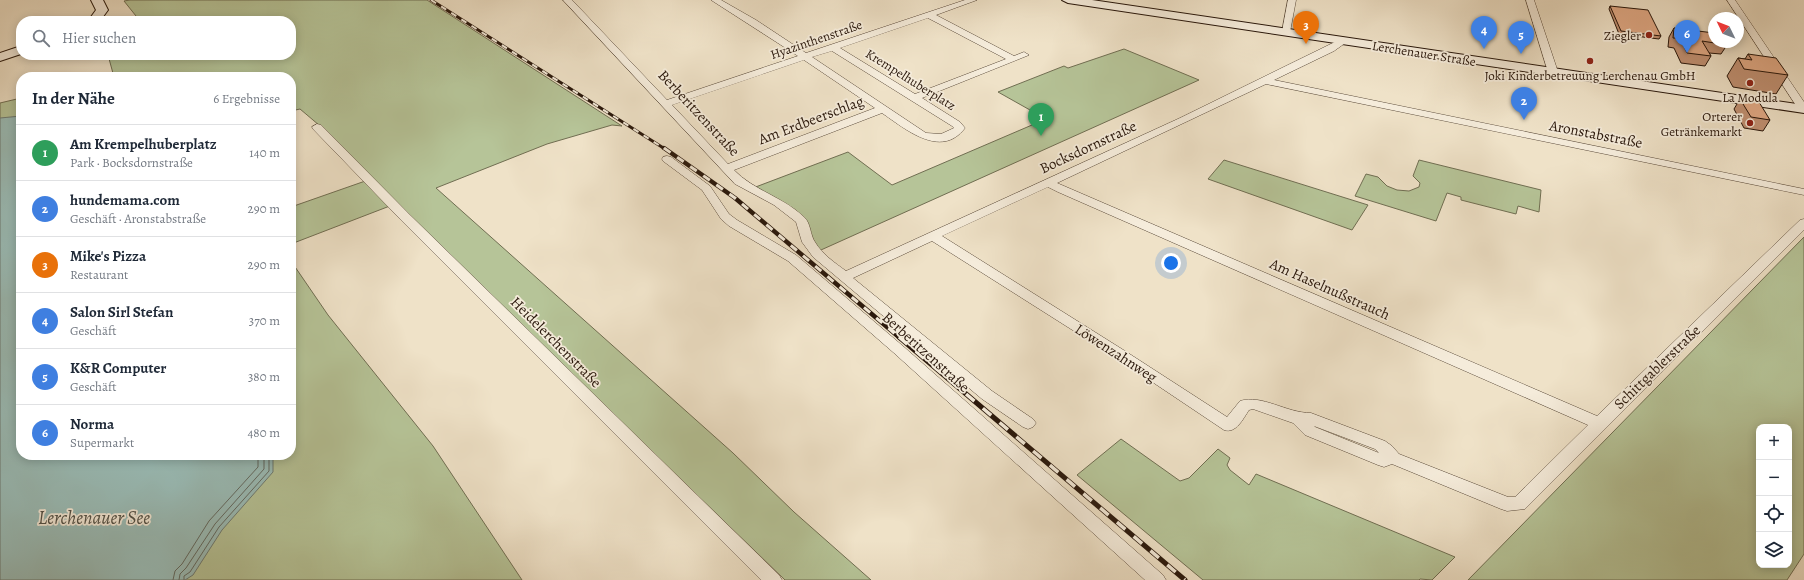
<!DOCTYPE html>
<html lang="de">
<meta charset="utf-8">
<style>
:root{--surface:#fff;--page:#f6f6f7;--text:#1f2937;--muted:#747a83;--line:#e0e1e3;--accent:#7c3aed}
body{margin:0;font-family:Alegreya,serif;background:var(--page);color:var(--text)}
.controls{position:absolute;right:12px;bottom:12px;display:grid;overflow:hidden;border-radius:8px;box-shadow:0 2px 10px #0003}
.controls button{width:36px;height:36px;display:grid;place-items:center;padding:0;border:0;border-bottom:1px solid var(--line);background:var(--surface);color:var(--text);font:20px sans-serif}
.compass{position:absolute;left:1708px;top:12px;width:36px;height:36px;border-radius:50%;background:var(--surface);box-shadow:0 2px 10px #0003;rotate:313deg}
.you{position:absolute;left:1171px;top:263px;width:14px;height:14px;margin:-10px;border:3px solid #fff;border-radius:50%;background:#1a73e8;box-shadow:0 0 0 6px #1a73e833}
.badge{display:grid;place-items:center;width:26px;height:26px;border-radius:50%;background:var(--accent);color:#fff;font-size:13px;font-weight:700}
.pin{position:absolute;translate:-50% -33px;filter:drop-shadow(0 1px 2px #0008)}
.pin::after{content:'';position:absolute;top:21px;width:14px;height:12px;background:inherit;clip-path:polygon(0 0,100% 0,50% 100%)}
.list{margin:0;padding:0;list-style:none}
h2{display:flex;justify-content:space-between;align-items:center;height:52px;margin:0;padding:0 16px;font-size:17px}
h2 small{font-size:13px;font-weight:400;color:var(--muted)}
.list li{display:grid;grid-template-columns:26px 1fr auto;gap:12px;align-items:center;box-sizing:border-box;height:56px;padding:0 16px;border-top:1px solid var(--line)}
.list b{display:block;font-size:15px;white-space:nowrap}
.list p{margin:0;font-size:13px;white-space:nowrap;color:var(--muted)}
.list em{font-size:13px;font-style:normal;color:var(--muted)}
.icon{flex:none;width:22px;height:22px;fill:none;stroke:currentColor;stroke-width:2;stroke-linecap:round;stroke-linejoin:round}
.map{position:relative;flex:none;width:1804px;height:580px;overflow:hidden}
.search{position:absolute;background:var(--surface);box-shadow:0 2px 10px #0003;left:16px;top:16px;width:280px;height:44px;display:flex;align-items:center;gap:10px;box-sizing:border-box;padding:0 14px;border-radius:16px;color:var(--muted);font-size:15px}
.panel{position:absolute;background:var(--surface);box-shadow:0 2px 10px #0003;left:16px;top:72px;width:280px;height:388px;border-radius:16px}
.map>svg:first-child{display:block}
.green{fill:#b6c498;stroke:#706e52;fill-rule:evenodd}
.water{fill:#9abdb8;stroke:#6d7b73}
.lines{fill:none;stroke-linecap:round;stroke-linejoin:round}
.shore{stroke:#626a62;stroke-width:1}
.street-casing{stroke:#5a4a3a;stroke-width:1}
.secondary-casing{stroke:#29170b;stroke-width:2}
.street{fill:#f5ecdb;fill-rule:evenodd}
.secondary{fill:#f5ecdb;fill-rule:evenodd}
.rail-far2-casing{stroke:#29170b;stroke-width:3}
.rail-far1-casing{stroke:#29170b;stroke-width:4.5}
.rail-casing{stroke:#29170b;stroke-width:5}
.rail-far2{stroke:#f5ecdb;stroke-width:2;stroke-dasharray:6;stroke-linecap:butt}
.rail-far1{stroke:#f5ecdb;stroke-width:3;stroke-dasharray:8;stroke-linecap:butt}
.rail{stroke:#f5ecdb;stroke-width:3.5;stroke-dasharray:11;stroke-linecap:butt}
.wall{fill:#c09072;stroke:#29170b}
.building{fill:#dfa884;stroke:#29170b}
.poi-dot{fill:#8f2418;stroke:#f5ecdb;stroke-width:1.5}
.labels{text-anchor:middle;stroke-width:3.5;stroke-linejoin:round;paint-order:stroke}
.far-poi-label{font-size:13px;fill:#29170b;stroke:#f5ecdb;text-anchor:end}
.far-street-label{font-size:13px;fill:#29170b;stroke:#f5ecdb}
.street-label{font-size:15px;fill:#29170b;stroke:#f5ecdb}
.near-water-label{font-size:19px;font-style:italic;fill:#515148;stroke:#f5ecdb}
</style>
<div class="map">
<svg width="1804" height="580" viewBox="0 0 1804 580">
<rect width="100%" height="100%" fill="#efe2c8"/>
<filter id="stains"><feTurbulence type="fractalNoise" baseFrequency=".005" numOctaves="4"/><feColorMatrix values="0 0 0 0 .2 0 0 0 0 .09 0 0 0 0 .02 0 0 0 .5 -.17"/></filter>
<radialGradient id="worn" r=".72"><stop offset=".6" stop-color="#630" stop-opacity="0"/><stop offset="1" stop-color="#630" stop-opacity=".3"/></radialGradient>
<path class="green" d="M130,0H427L622,126L612,125L547,144L436,188L733,453L794,512L871,580H785L395,204L291,244V207L371,179L326,131L300,109L291,111V77H114L108,55H291V21H140L124,1Z
M1124,49L1199,80L812,254L800,221L753,188L848,152L892,185L1046,119L998,92L1064,66L1068,68Z
M21,98V455H291V261L328,315L433,446L522,580H0V103Z
M1224,160L1368,205L1352,230L1208,179Z
M1419,160L1541,190L1539,212L1518,206L1516,214L1461,200V197L1447,193L1436,221L1355,196L1366,174L1378,177L1387,186L1397,190L1409,191L1419,187L1420,183L1413,176Z
M1804,237V554L1787,580H1468ZM1759,427H1789V565H1759Z
M1121,439L1180,481L1189,478L1218,449L1230,458L1227,465L1230,470L1249,485L1256,474L1455,557L1432,580L1420,579L1419,580H1203L1077,475Z"/>
<path class="water" d="M21,116V455H273V472L222,530L193,575L185,580H0V118Z"/>
<g class="lines">
<path class="shore" d="M173,580L175,571L182,564L209,521L258,467V455
M179,580L180,574L186,568L215,524L264,469V455
M184,580V576L190,572L219,527L269,471V455"/>
<g class="street-casing">
<path id="street" d="M563,0H572L667,100L798,56L711,0H721L756,20L806,53L965,0H977L936,15L1014,56L1024,52L1029,55L922,98L960,122L965,128C941,160 904,128 882,113L734,170C753,190 783,197 804,217C811,223 810,235 815,242C822,254 835,263 846,271L1180,118L1343,38L1348,41L1334,51L1274,80L1804,189V195L1266,84L1057,183L1597,416L1800,220L1804,219V230L1525,509L1507,511L1501,509L1392,464L1384,467L1378,465L1305,435L1293,423L1253,409L1249,410C1243,419 1236,434 1224,430L1115,357L932,241L853,278L992,391L1033,419L1036,423L1033,427L1028,429L1023,427L982,399L813,257L802,242L796,222L774,205L735,184ZM928,18L1006,59L915,94L840,48ZM832,51L952,126L954,128L941,134L926,133L812,57ZM804,60L875,108L728,164L672,105ZM1048,187L1058,192L1588,425L1515,497H1508L1399,454L1392,446L1385,441L1311,413C1286,413 1262,394 1240,401L1227,417L1125,351L942,236ZM1314,426L1375,449L1379,453L1315,427Z
M1288,0H1296L1290,32L1286,35L1282,32Z
M1526,0H1534L1558,72L1556,74L1553,75L1548,72Z
M1727,0H1735L1804,102V111L1799,110Z
M317,124L321,125L409,214L779,575L782,580H761L401,220L313,129L312,127Z
M667,156L671,157L710,186L729,214L737,220L796,255L904,347L1163,575L1166,580H1145L894,353L788,261L729,226L721,219L702,190L663,161L662,159L663,157Z"/>
</g>
<g class="secondary-casing">
<path id="secondary" d="M91,0H103L108,10L100,21H88L96,10Z
M1062,0H1092L1804,105V113L1068,3Z
M21,46V54L0,61V53Z"/>
</g>
<use href="#street" class="street"/>
<use href="#secondary" class="secondary"/>
<g class="rail-far2-casing">
<path id="rail-far2" d="M431,0L665,149"/>
</g>
<g class="rail-far1-casing">
<path id="rail-far1" d="M664,148L735,198L900,338"/>
</g>
<g class="rail-casing">
<path id="rail" d="M899,337L1185,580"/>
</g>
<use href="#rail-far2" class="rail-far2"/>
<use href="#rail-far1" class="rail-far1"/>
<use href="#rail" class="rail"/>
</g>
<path class="wall" d="M1610,6L1661,36L1659,39L1619,34L1609,9Z
M1674,28L1727,45L1721,54L1709,53L1711,56L1705,66L1681,63L1674,48L1668,47L1669,37Z
M1748,54L1788,75L1776,94L1733,87L1727,76L1738,58L1745,59Z
M1740,99L1770,120L1763,131L1744,128L1734,109Z"/>
<path class="building" d="M1610,6L1648,10L1661,36L1621,31Z
M1674,28L1714,33V42H1725L1727,45L1702,41L1711,56L1687,53L1680,38H1673Z
M1748,54L1776,58L1788,75L1744,69L1738,58L1752,60Z
M1740,99L1759,102L1770,120L1751,117Z"/>
<g class="poi-dot">
<circle cx="1649" cy="35" r="4"/>
<circle cx="1590" cy="61" r="4"/>
<circle cx="1750" cy="83" r="4"/>
<circle cx="1750" cy="123" r="4"/>
</g>
<g class="labels">
<g class="far-poi-label">
<text x="1641" y="40">Ziegler</text>
<text x="1590" y="80" text-anchor="middle">Joki Kinderbetreuung Lerchenau GmbH</text>
<text x="1750" y="102" text-anchor="middle">La Modula</text>
<text x="1742" y="121">Orterer<tspan x="1742" dy="15">Getränkemarkt</tspan></text>
</g>
<g class="far-street-label">
<text transform="translate(816 39) rotate(-19)" y="5">Hyazinthenstraße</text>
<text transform="translate(1424 53) rotate(9)" y="5">Lerchenauer Straße</text>
<text transform="translate(911 79) rotate(32)" y="5">Krempelhuberplatz</text>
</g>
<g class="street-label">
<text transform="translate(699 113) rotate(47)" y="5">Berberitzenstraße</text>
<text transform="translate(811 120) rotate(-21)" y="5">Am Erdbeerschlag</text>
<text transform="translate(1596 134) rotate(11)" y="5">Aronstabstraße</text>
<text transform="translate(1088 147) rotate(-25)" y="5">Bocksdornstraße</text>
<text transform="translate(1330 289) rotate(24)" y="5">Am Haselnußstrauch</text>
<text transform="translate(556 342) rotate(45)" y="5">Heidelerchenstraße</text>
<text transform="translate(926 352) rotate(42)" y="5">Berberitzenstraße</text>
<text transform="translate(1116 353) rotate(33)" y="5">Löwenzahnweg</text>
<text transform="translate(1657 367) rotate(-44)" y="5">Schittgablerstraße</text>
</g>
<g class="near-water-label">
<text x="94" y="524">Lerchenauer See</text>
</g>
</g>
<rect width="100%" height="100%" filter="url(#stains)"/>
<rect width="100%" height="100%" fill="url(#worn)"/>
</svg>
<div class="controls">
<button>+</button>
<button>−</button>
<button><svg class="icon" aria-label="locate" viewBox="0 0 24 24"><circle cx="12" cy="12" r="6"/><path d="M12 2v4M12 18v4M2 12h4M18 12h4"/></svg></button>
<button><svg class="icon" aria-label="layers" viewBox="0 0 24 24"><path d="M12 4l9 5-9 5-9-5zM3 14l9 5 9-5"/></svg></button>
</div>
<svg class="compass" viewBox="-18 -18 36 36"><path d="M0-13l5 13h-10z" fill="#e53935"/><path d="M0 13l5-13h-10z" fill="#747a83"/></svg>
<div class="you"></div>
<div class="pin badge" style="left:1041px;top:136px;background:#2e9e5b">1</div>
<div class="pin badge" style="left:1524px;top:120px;background:#3f7fe0">2</div>
<div class="pin badge" style="left:1306px;top:44px;background:#e8710a">3</div>
<div class="pin badge" style="left:1484px;top:49px;background:#3f7fe0">4</div>
<div class="pin badge" style="left:1521px;top:54px;background:#3f7fe0">5</div>
<div class="pin badge" style="left:1687px;top:53px;background:#3f7fe0">6</div>
<div class="search"><svg class="icon" aria-label="search" viewBox="0 0 24 24"><circle cx="10" cy="10" r="6"/><path d="M15 15l6 6"/></svg>Hier suchen</div>
<section class="panel">
<h2>In der Nähe<small>6 Ergebnisse</small></h2>
<ul class="list">
<li><span class="badge" style="background:#2e9e5b">1</span><div><b>Am Krempelhuberplatz</b><p>Park · Bocksdornstraße</p></div><em>140 m</em></li>
<li><span class="badge" style="background:#3f7fe0">2</span><div><b>hundemama.com</b><p>Geschäft · Aronstabstraße</p></div><em>290 m</em></li>
<li><span class="badge" style="background:#e8710a">3</span><div><b>Mike's Pizza</b><p>Restaurant</p></div><em>290 m</em></li>
<li><span class="badge" style="background:#3f7fe0">4</span><div><b>Salon Sirl Stefan</b><p>Geschäft</p></div><em>370 m</em></li>
<li><span class="badge" style="background:#3f7fe0">5</span><div><b>K&amp;R Computer</b><p>Geschäft</p></div><em>380 m</em></li>
<li><span class="badge" style="background:#3f7fe0">6</span><div><b>Norma</b><p>Supermarkt</p></div><em>480 m</em></li>
</ul>
</section>
</div>
